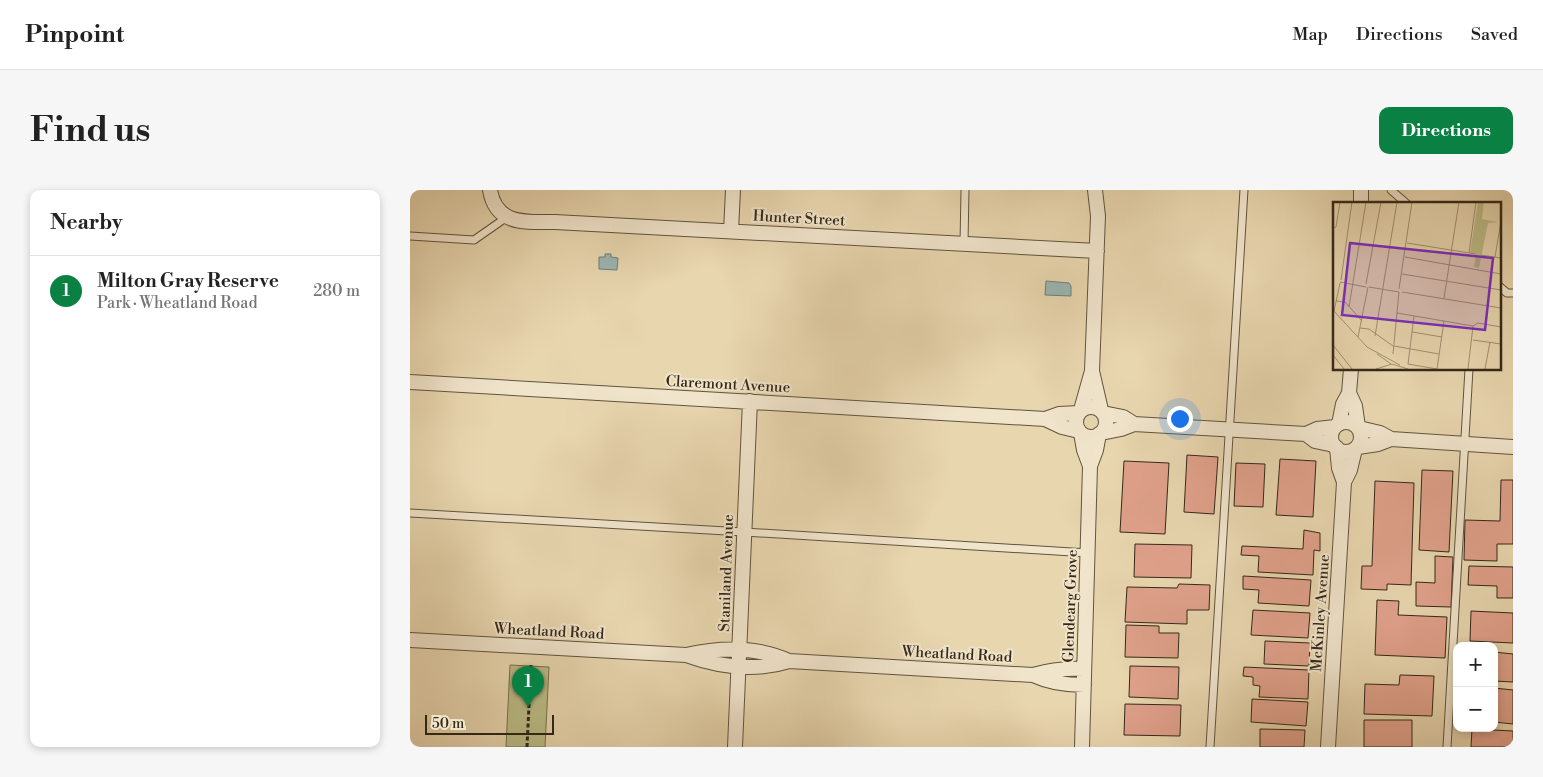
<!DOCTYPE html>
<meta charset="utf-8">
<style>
:root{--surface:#fff;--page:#f6f6f6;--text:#222;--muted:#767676;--line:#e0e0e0;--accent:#0b8043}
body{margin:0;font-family:"Libre Bodoni",serif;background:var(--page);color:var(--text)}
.controls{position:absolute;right:15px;bottom:15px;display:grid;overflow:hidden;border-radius:10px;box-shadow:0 2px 8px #0003}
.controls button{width:45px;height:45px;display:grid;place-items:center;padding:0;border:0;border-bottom:1px solid var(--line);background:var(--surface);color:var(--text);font:25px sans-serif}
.scale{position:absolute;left:15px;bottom:12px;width:129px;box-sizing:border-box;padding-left:5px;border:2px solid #342817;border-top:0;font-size:14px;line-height:18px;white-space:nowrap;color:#342817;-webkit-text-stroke:4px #f0e4cb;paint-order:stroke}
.you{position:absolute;left:769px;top:228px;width:18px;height:18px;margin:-12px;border:4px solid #fff;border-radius:50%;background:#1a73e8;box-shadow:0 0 0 8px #1a73e833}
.badge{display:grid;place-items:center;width:32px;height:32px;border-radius:50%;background:var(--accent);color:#fff;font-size:16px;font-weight:700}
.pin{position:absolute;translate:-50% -41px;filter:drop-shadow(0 1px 2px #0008)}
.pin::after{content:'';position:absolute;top:26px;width:18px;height:15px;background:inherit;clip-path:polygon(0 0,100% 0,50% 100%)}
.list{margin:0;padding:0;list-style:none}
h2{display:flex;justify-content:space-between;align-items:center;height:65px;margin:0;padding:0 20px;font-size:21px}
h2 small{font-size:16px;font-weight:400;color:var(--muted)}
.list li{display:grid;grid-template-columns:32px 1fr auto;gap:15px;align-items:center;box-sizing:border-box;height:70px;padding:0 20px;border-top:1px solid var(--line)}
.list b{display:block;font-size:19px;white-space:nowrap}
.list p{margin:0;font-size:16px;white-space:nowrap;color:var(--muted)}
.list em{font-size:16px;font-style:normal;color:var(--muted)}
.map{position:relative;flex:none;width:1103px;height:557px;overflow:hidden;border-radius:10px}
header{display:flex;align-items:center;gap:30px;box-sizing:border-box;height:70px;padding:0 25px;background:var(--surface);border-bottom:1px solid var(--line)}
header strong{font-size:24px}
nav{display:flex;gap:28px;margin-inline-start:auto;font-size:18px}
.intro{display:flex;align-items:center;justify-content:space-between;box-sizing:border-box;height:120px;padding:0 30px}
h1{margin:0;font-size:35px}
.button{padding:12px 22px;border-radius:10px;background:var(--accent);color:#fff;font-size:18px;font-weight:700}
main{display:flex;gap:30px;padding:0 30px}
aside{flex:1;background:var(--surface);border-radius:10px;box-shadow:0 2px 8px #0003}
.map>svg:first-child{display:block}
.green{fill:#bbbc87;stroke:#78724f}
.water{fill:#9ab7b4;stroke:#717e75}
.building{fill:#e0a18b;stroke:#342817}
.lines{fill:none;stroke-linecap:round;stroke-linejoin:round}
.lane-casing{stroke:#61543d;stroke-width:9}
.street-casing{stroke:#61543d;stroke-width:16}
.path{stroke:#342817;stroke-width:3;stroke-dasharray:4 2.5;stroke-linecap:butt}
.lane{stroke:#f0e4cb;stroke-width:7}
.street{stroke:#f0e4cb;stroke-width:14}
.labels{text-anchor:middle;stroke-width:4;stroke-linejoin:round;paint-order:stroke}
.street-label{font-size:15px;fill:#342817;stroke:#f0e4cb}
.inset-road{fill:none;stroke:#a09072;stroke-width:1}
.view{fill:#7b2cbf;fill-opacity:0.15;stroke:#7b2cbf;stroke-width:2.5}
.inset-edge{fill:none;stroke:#342817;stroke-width:2.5}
</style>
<header>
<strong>Pinpoint</strong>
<nav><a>Map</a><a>Directions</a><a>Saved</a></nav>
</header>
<div class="intro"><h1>Find us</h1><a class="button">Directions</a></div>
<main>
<aside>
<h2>Nearby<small></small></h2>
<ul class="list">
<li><span class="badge">1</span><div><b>Milton Gray Reserve</b><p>Park · Wheatland Road</p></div><em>280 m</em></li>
</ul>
</aside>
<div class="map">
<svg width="1103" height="557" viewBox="0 0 1103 557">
<rect width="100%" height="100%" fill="#e8d6af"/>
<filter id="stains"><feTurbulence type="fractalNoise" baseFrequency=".004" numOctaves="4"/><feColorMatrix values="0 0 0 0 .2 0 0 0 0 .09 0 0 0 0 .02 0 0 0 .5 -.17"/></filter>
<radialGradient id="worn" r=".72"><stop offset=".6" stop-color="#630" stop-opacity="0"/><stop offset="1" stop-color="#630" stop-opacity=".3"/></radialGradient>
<path class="green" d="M100,475L139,477L135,557H96Z"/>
<path class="water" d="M195,64H201V67L208,68L207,80L189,79V67H195Z
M636,91L659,93L661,96V106L635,105Z"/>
<path class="building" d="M777,265L808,267L804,324L774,322Z
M870,269L906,271L903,327L866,325Z
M714,271L759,273L755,344L710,342Z
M826,273L855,274L853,317L824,316Z
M1012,280L1043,281L1039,362L1009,360Z
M1091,290H1103V354H1087V371L1054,370L1055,330L1090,331Z
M965,291L1004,293L1001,395L977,394V400L951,399L952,376H962Z
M894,340L910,343V361L904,360L903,385L848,382L849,366L831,365L832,356L893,359Z
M725,354L782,355L781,388L724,387Z
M1025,366L1043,367L1041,417L1006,416V392L1025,393Z
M1059,376L1103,377V408H1087V396L1058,395Z
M833,386L901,390L899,416L848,413L849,400L833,399Z
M769,394L800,395L799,420H777V434L715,432L717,397L767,398Z
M967,410L989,411L988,425L1037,427L1035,468L965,465Z
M843,420L900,423L898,448L841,445Z
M1061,421L1103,423V453L1060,451Z
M716,435L749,436V443H769L768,468L715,467Z
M855,451L900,453L899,476L854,474Z
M1084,462L1103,464V492L1084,491Z
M720,476L769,477L768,509L719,507Z
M834,477L899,480L898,509L849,507L850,496L843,495V487L833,486Z
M990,485L1024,486L1022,526L954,524L955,494L989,495Z
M1084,498L1103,500V534L1084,532Z
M842,509L898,512L896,536L841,532Z
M715,514L771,515L770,546L714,545Z
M954,530H1002V557H954Z
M850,539L895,540L894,557H850Z
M1062,539L1103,541V557H1061Z"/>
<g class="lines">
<g class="lane-casing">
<path id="lane" d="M981,0L997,14
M0,46L64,50L97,27
M554,53L555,0
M1089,96L1097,103H1103
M0,323L334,342L678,363
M800,557L834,0
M1037,557L1059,179"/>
</g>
<g class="street-casing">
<path id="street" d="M80,0C86,36 117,32 145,32L687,61
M685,0L688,26L682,181L691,220
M951,14V0
M321,41L323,0
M0,192L635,229L652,237L669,241
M939,203L945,216L948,237
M666 232a15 15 0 1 1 30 0a15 15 0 1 1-30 0Z
M671,220L682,181
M693,223L713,227L724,234
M635,229L649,224L669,223
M921 247a15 15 0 1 1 30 0a15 15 0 1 1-30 0Z
M929,234L933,214L939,203L941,179
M949,238L970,243L981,249
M671,243L674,260L680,276
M691,243L711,239L724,234L896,244L907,239L925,237
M896,244L905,251L924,255
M948,257L968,254L981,249L1103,257
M927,258L929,278L934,292
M0,450L276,465C309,477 344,482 379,471L623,485C640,480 657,478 674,479
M276,465C311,457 346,456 379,471
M623,485C640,493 656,495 674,495
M325,557L340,211
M672,557L680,276L686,260L689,244
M918,557L934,292L940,280L945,259"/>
</g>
<path class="path" d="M117,557L121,474"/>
<use href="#lane" class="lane"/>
<use href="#street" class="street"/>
</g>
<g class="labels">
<g class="street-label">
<text transform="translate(389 28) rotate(3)" y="5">Hunter Street</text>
<text transform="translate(318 194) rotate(3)" y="5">Claremont Avenue</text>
<text transform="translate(316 383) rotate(-88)" y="5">Staniland Avenue</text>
<text transform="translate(660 416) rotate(-88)" y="5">Glendearg Grove</text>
<text transform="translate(910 423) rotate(-86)" y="5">McKinley Avenue</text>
<text transform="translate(139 441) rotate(3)" y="5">Wheatland Road</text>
<text transform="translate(547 464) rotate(3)" y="5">Wheatland Road</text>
</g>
</g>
<g transform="translate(923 12)">
<rect width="168" height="168" fill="#e8d6af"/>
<path d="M145,0H151L149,17L165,20L155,21L146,66L141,65L143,52L137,51Z" fill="#bbbc87"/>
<path class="inset-road" d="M0,26L3,25L7,0M74,41L143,52M136,51L143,0M148,53L168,56M72,55L168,72M162,55L168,19M69,72L168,88M8,78L19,0M7,80L33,85M33,82L48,0M36,85L66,90M66,87L79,0M69,90L168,106M111,96L126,0M3,99L12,100L29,119M16,105L33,0M0,108L34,145L67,163M1,109L7,81M64,111L140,124L135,167M81,114L75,162L104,167M140,124L145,121L168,125M27,126L36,127L60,144M79,130L109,135M42,134L64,0M25,135L35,85M140,138L168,142M0,143L19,167M61,144L106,152M44,152L58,162M60,152L66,90M0,153L11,167M43,167L59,162L75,167M104,167L111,119M152,167L157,140"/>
<path class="view" d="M17,41L160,56L152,128L9,113Z"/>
<rect width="168" height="168" class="inset-edge"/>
</g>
<rect width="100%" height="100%" filter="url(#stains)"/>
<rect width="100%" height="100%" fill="url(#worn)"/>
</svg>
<div class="controls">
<button>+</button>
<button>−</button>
</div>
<div class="scale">50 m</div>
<div class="you"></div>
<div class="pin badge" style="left:118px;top:517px">1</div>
</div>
</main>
